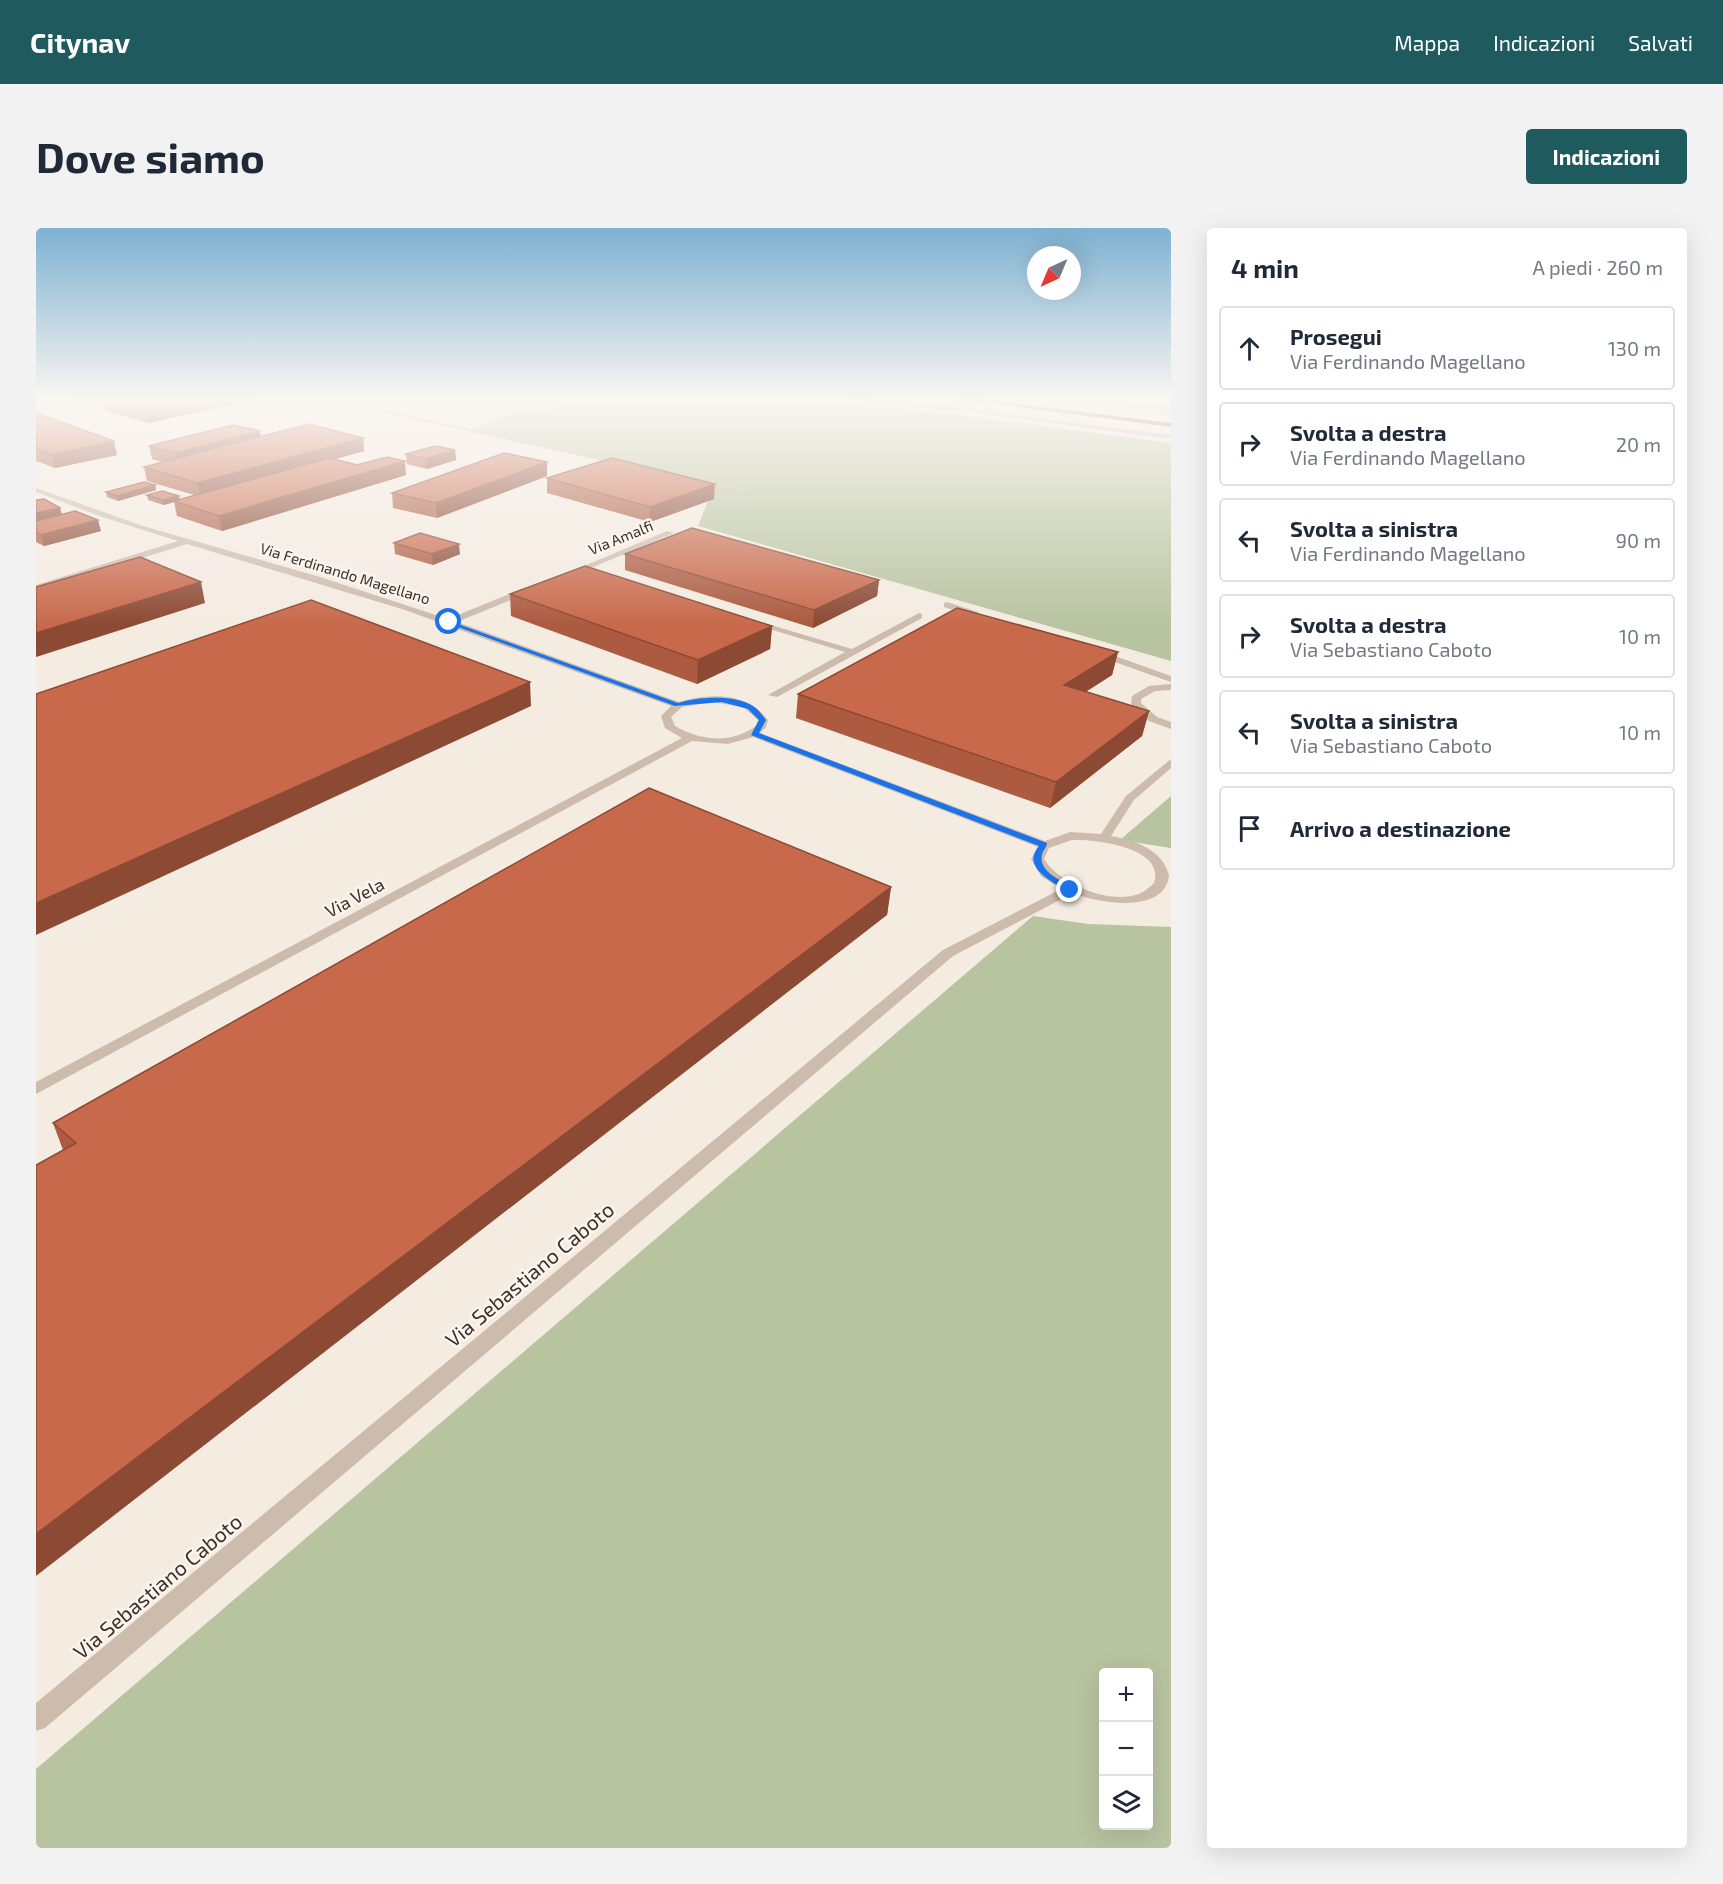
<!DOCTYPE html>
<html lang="it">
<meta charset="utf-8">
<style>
:root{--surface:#fff;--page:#f2f2f3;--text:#1f2937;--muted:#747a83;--line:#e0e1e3;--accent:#1f5a5e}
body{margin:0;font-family:"Exo 2",sans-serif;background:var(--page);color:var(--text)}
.controls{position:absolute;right:18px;bottom:18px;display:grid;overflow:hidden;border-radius:6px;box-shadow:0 6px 24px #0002}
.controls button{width:54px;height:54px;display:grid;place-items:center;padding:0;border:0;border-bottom:2px solid var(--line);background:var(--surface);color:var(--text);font:30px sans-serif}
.compass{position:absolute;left:991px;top:18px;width:54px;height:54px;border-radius:50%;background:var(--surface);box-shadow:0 6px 24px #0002;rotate:224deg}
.stop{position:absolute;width:18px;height:18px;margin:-14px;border:4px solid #1a73e8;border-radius:50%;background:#fff}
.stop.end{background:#1a73e8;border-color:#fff;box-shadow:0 2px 6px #0008}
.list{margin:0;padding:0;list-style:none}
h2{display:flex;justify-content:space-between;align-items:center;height:78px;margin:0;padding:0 24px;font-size:26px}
h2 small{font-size:20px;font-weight:400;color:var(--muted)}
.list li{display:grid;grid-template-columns:39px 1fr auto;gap:18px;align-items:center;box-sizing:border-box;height:84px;margin:0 12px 12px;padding:0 12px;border:2px solid var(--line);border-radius:6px}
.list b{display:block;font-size:22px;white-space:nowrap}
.list p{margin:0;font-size:20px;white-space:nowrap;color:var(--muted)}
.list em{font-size:20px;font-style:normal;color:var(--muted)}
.icon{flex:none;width:33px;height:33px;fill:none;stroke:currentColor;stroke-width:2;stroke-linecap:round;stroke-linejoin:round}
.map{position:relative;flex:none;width:1135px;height:1620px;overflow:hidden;border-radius:6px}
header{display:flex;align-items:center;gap:36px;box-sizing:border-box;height:84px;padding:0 30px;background:var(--accent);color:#fff}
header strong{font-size:28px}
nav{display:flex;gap:33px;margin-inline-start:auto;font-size:21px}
.intro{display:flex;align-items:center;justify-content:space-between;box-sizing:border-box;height:144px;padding:0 36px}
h1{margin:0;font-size:42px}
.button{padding:15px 27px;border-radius:6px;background:var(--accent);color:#fff;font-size:21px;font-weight:700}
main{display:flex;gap:36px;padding:0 36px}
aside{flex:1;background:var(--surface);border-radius:6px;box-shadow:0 6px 24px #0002}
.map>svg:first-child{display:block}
.green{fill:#b8c4a0;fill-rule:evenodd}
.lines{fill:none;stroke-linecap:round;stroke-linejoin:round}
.stream{stroke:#7fb0b2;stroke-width:4}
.minor{fill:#cdbbac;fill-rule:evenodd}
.highway{fill:#5c4a42;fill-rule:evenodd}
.wall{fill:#ac5a40}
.shaded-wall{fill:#8c4a34}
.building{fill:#c8694b;stroke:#8c4a34;stroke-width:1.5}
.route{fill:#1a73e8}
.labels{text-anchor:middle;stroke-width:5;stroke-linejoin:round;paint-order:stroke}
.far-street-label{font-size:15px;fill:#3b302b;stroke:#fbf5ee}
.street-label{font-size:18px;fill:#3b302b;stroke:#fbf5ee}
.near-street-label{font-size:21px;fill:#3b302b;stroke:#fbf5ee}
</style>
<header>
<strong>Citynav</strong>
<nav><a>Mappa</a><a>Indicazioni</a><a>Salvati</a></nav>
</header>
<div class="intro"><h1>Dove siamo</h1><a class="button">Indicazioni</a></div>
<main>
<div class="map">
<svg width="1135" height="1620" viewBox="0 0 1135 1620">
<rect width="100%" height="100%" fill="#f4ebe1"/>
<path class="green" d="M546,170H789L1135,215V433L662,298L678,258L434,202L479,185L509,183Z
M1020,170H1135V185Z
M1135,568V620L1084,612Z
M997,688L1052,696L1135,699V1620H0V1541ZM1068,1444H1112V1598H1068Z"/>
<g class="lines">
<path class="stream" d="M816,170L909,180"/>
<path class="minor" d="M282,170H293L593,236L590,238Z
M829,170H846L1135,207V211Z
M1034,170L1135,180V184L1037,172Z
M634,244L709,261L713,263L709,265L632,247Z
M0,260L107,298L284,349L412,391L488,360H494V364L421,394L643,474C674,465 711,464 732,492L730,499L724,505L1009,613L1034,604L1065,606L1090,568L1135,531V540L1098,572L1075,608C1098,612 1128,622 1133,648C1128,687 1061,675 1037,665L917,728L9,1500L0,1503V1475L907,722L1025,661L1005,648L995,631L1002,619L717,509L692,516L656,513L0,866V854L646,510L629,500L625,488L635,478L369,382L151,316L0,363V357L142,313L66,289L0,264ZM676,474L707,479L722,492L720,498C695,516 665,513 639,498L635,489L646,479ZM1036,612C1058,611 1130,619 1118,655C1114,659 1108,664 1103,666C1074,677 1023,656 1008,631L1013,620Z
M631,303L638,305L536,348L529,346Z
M911,374L942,384L943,386L939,389L908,379V375Z
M883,385L886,386V390L741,469L732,467L809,424L714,395V391L816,421Z
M1062,422L1135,448V454L1059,427V423Z
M1135,456V462L1119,463L1105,471V475L1121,489L1135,494V501L1113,493L1095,476L1096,468L1113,458Z"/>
<path class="highway" d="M915,170H935L1135,195V199Z"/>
</g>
<path class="wall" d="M35,170H215L216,172L112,195L69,183L66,171L50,174Z
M0,185L81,227L19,240L0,233Z
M225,209L327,210L328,223L299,231L321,237L370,247L186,303L141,288L138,274L128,277L112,272L111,267L143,272L158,267L111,253L108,239L126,234L116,231L113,218Z
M419,222L420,232L391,241L371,236L370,226Z
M511,248L401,290L357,280L356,265Z
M511,250L678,271L614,294L511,265Z
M119,257L120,262L82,273L71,269L70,264Z
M0,272L26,286L65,303L8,318L0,314Z
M358,315L424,326L397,337L359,326Z
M589,326L843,352L841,368L777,400L589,342Z
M474,366L736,398L734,421L661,456L475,388Z
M1082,424L1076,447L1049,464L1113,483L1106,508L1014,580L760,490L762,466Z
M855,659L851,687L27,922L17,895Z"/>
<path class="shaded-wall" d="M49,170H70L50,174Z
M167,170H215L216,172L112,195L110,183Z
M224,203L226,216L142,239L140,225Z
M327,210L328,223L164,269L161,255Z
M78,213L81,227L19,240L16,227Z
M419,222L420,232L391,241L390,231Z
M369,233L370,247L186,303L183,288Z
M511,234V248L401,290L400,275Z
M679,256L678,271L614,294V279Z
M119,257L120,262L82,273L81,268Z
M143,268L144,273H138V274L128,277L127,272Z
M24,280L27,290L0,296V285Z
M62,292L65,303L8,318L5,307Z
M423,316L424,326L397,337L396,326Z
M843,352L841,368L777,400L778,382Z
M165,354L169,375L0,429V405Z
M736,398L734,421L661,456L662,432Z
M1082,424L1076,447L1023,481L1028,457Z
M494,454L495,478L0,707V675Z
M1113,483L1106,508L1014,580L1020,554Z
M855,659L851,687L0,1348V1306Z"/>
<path class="building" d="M70,170H167L110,183L66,171Z
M0,185L78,213L16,227L0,220Z
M273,196L327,210L161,255L108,239Z
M197,197L224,203L140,225L113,218Z
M399,218L419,222L390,231L370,226Z
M468,225L511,234L400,275L356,265Z
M351,229L369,233L183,288L138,273L294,230L321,237Z
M576,230L679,256L614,279L511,250Z
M108,254L119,257L81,268L70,264Z
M126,263L143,268L127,272L111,267Z
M8,271L24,280L0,285V272Z
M39,283L62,292L5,307L0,305V293Z
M656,300L843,352L778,382L589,326Z
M384,305L423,316L396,326L358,315Z
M104,329L165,354L0,405V359Z
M549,338L736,398L662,432L474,366Z
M275,372L494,454L0,675V466Z
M921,380L1082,424L1028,457L1113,483L1020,554L762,466Z
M613,560L855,659L0,1306V937L40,915L17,895Z"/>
<linearGradient id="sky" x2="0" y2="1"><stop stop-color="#7eb2d2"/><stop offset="0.43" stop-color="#faf6f2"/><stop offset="1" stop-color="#faf6f2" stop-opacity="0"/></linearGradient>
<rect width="1135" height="397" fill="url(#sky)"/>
<path class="route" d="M411,392L642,475C661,469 699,466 717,478C722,481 727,488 730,492L723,505L1011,615C1011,619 1007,622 1006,627C1002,645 1028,652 1038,662L1031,663C1015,653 985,639 1003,618L715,507L723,492L712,481L686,474L639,478L411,395Z"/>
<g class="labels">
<g class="far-street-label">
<text transform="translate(585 310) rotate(-22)" y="5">Via Amalfi</text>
<text transform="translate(309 346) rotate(17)" y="5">Via Ferdinando Magellano</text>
</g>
<g class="street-label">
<text transform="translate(319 670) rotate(-28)" y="6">Via Vela</text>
</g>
<g class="near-street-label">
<text transform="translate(494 1047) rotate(-40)" y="7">Via Sebastiano Caboto</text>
<text transform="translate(122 1359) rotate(-40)" y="7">Via Sebastiano Caboto</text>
</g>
</g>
</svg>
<div class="controls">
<button>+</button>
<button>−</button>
<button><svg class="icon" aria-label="layers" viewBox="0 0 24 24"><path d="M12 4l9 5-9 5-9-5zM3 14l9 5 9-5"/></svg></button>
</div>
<svg class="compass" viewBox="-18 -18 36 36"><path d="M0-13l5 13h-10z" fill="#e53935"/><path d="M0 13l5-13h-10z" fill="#747a83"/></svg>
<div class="stop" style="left:413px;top:394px"></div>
<div class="stop end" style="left:1034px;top:662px"></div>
</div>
<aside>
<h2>4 min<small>A piedi · 260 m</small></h2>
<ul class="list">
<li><svg class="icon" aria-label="ahead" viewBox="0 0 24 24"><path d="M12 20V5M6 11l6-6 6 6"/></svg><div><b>Prosegui</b><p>Via Ferdinando Magellano</p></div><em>130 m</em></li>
<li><svg class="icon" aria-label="right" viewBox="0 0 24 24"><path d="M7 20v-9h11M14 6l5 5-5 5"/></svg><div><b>Svolta a destra</b><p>Via Ferdinando Magellano</p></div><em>20 m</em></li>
<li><svg class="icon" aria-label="left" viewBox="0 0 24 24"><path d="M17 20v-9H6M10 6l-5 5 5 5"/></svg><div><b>Svolta a sinistra</b><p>Via Ferdinando Magellano</p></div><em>90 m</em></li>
<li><svg class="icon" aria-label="right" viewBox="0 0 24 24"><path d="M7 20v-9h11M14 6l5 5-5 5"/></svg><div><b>Svolta a destra</b><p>Via Sebastiano Caboto</p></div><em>10 m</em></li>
<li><svg class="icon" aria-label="left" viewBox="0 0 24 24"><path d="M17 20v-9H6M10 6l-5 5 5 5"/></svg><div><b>Svolta a sinistra</b><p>Via Sebastiano Caboto</p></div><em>10 m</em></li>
<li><svg class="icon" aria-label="arrive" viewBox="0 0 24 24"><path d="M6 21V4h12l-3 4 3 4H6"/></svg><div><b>Arrivo a destinazione</b></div></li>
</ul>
</aside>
</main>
